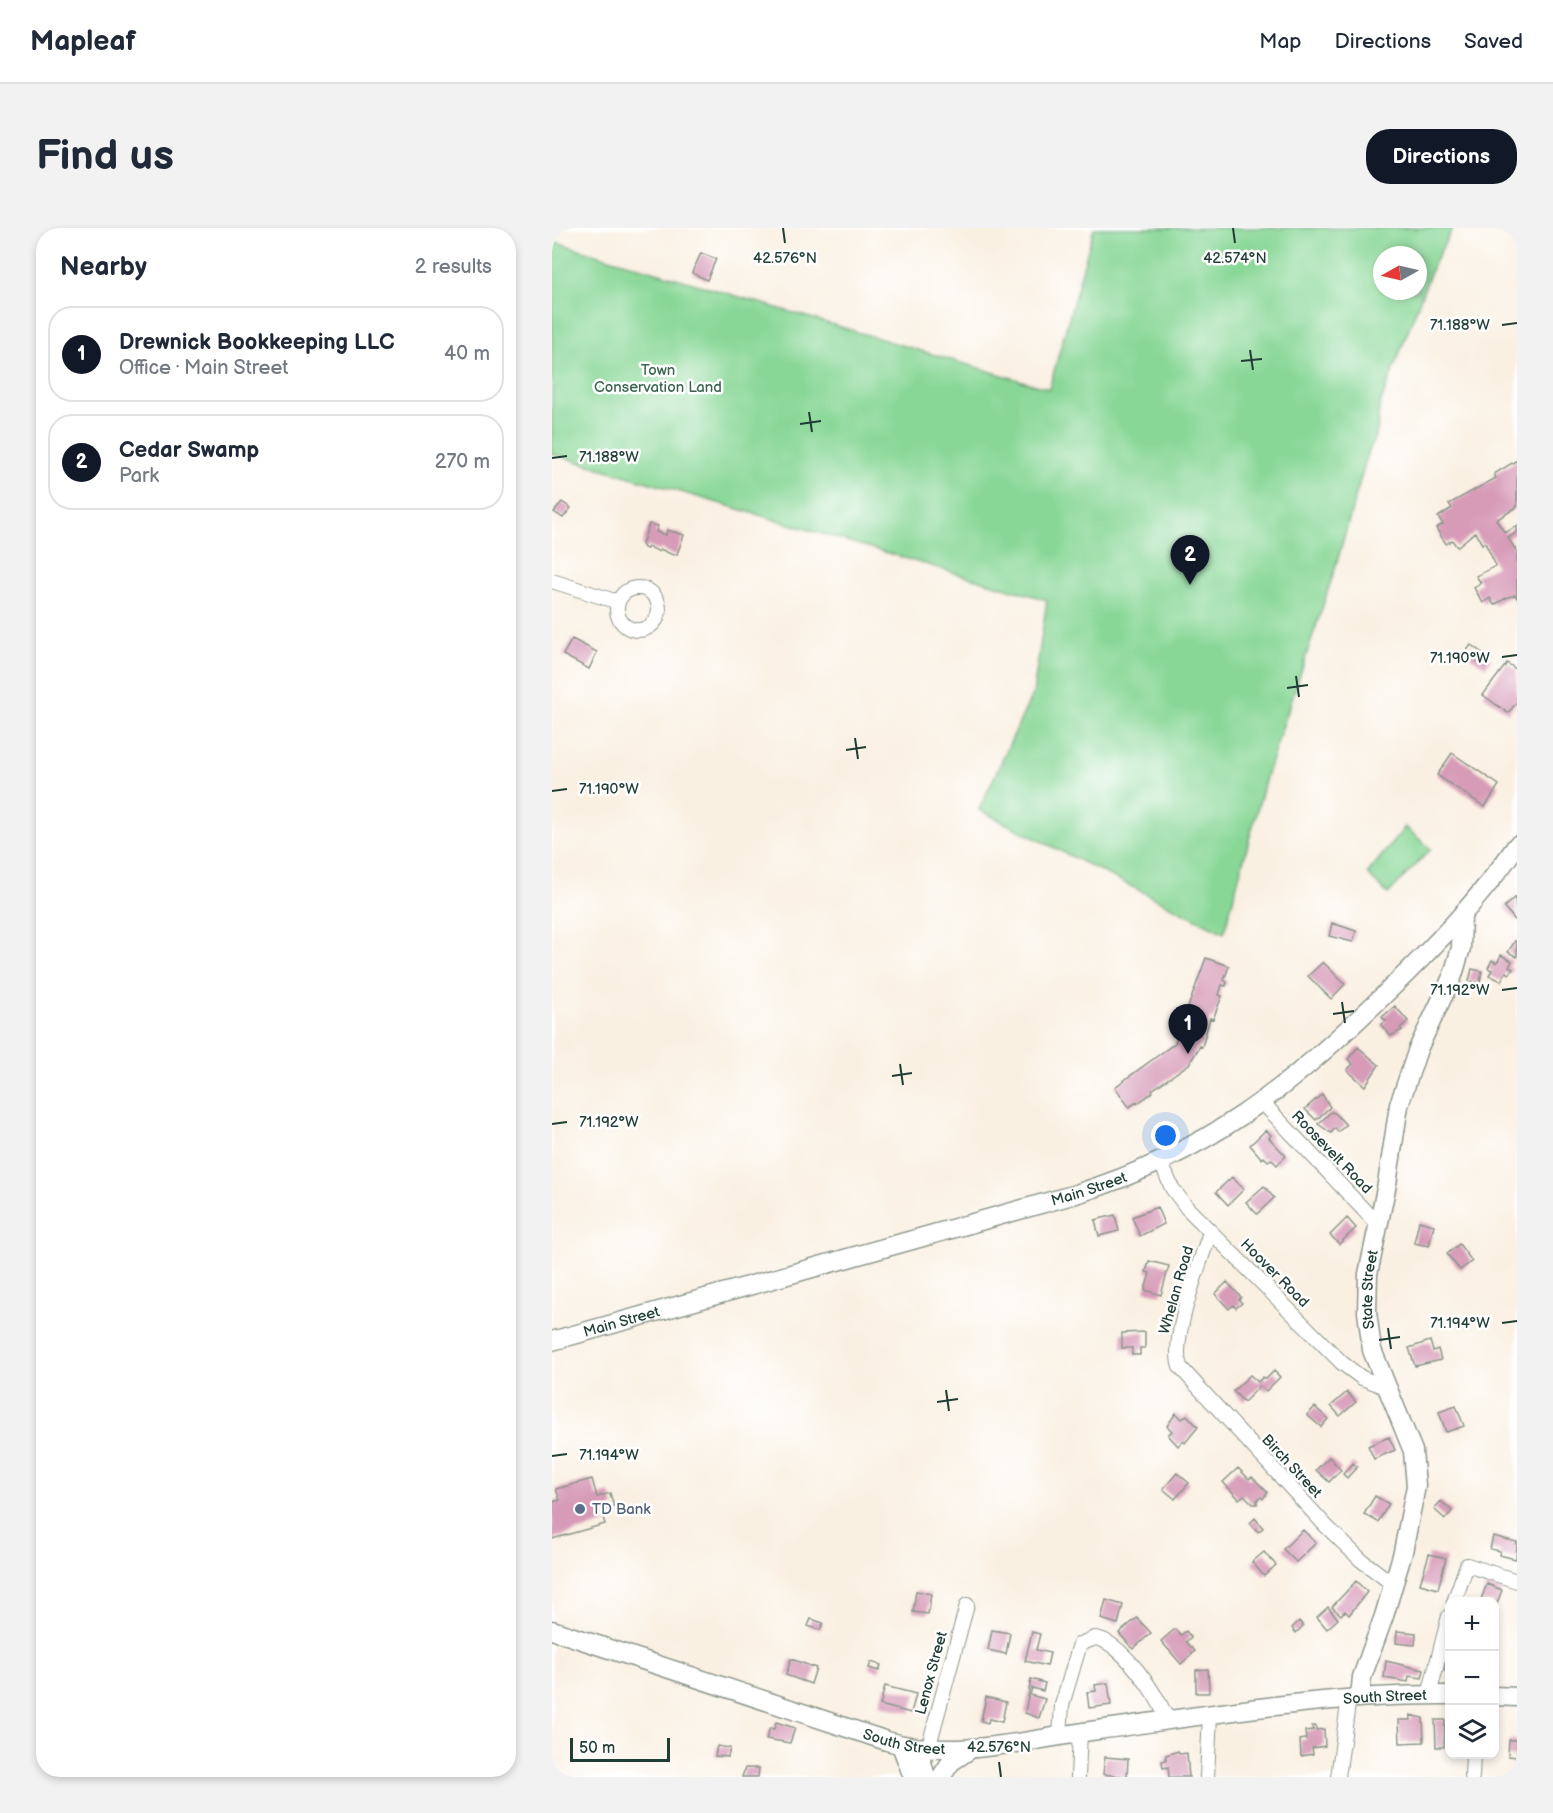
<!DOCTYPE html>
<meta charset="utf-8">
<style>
:root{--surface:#fff;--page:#f2f2f3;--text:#1f2937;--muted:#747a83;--line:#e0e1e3;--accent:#111827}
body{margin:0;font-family:"Balsamiq Sans",sans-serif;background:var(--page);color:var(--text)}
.controls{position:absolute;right:18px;bottom:18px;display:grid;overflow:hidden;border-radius:12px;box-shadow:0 3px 9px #0003}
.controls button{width:54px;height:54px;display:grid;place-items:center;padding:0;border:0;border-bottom:2px solid var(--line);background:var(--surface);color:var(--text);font:30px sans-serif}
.compass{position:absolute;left:821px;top:18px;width:54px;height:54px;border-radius:50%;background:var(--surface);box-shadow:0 3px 9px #0003;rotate:262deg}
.scale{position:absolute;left:18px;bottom:15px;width:100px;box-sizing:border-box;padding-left:6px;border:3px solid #1f3d34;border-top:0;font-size:16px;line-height:21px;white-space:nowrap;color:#1f3d34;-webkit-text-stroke:4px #fff;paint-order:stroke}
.you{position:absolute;left:614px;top:908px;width:21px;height:21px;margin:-15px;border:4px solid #fff;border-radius:50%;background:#1a73e8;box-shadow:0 0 0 9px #1a73e833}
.badge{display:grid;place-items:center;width:39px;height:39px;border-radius:50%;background:var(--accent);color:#fff;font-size:20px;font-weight:700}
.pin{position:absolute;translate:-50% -50px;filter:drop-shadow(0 2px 3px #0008)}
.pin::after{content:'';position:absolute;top:32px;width:21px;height:18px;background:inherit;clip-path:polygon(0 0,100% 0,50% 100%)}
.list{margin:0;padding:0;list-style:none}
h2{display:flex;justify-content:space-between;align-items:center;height:78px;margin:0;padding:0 24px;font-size:26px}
h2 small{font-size:20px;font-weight:400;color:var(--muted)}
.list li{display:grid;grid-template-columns:39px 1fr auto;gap:18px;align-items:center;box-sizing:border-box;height:96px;margin:0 12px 12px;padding:0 12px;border:2px solid var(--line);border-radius:24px}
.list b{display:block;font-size:22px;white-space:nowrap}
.list p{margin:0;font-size:20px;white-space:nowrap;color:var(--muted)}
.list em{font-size:20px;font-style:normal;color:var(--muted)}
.icon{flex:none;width:33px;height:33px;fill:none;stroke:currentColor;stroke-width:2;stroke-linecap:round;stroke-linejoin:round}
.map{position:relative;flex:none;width:965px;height:1549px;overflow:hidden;border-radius:24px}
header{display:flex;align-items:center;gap:36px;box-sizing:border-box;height:84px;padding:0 30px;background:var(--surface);border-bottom:2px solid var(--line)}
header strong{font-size:28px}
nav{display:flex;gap:33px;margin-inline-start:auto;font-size:21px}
.intro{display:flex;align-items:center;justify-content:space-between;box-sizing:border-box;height:144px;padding:0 36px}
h1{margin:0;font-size:42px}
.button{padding:15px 27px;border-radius:24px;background:var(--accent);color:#fff;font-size:21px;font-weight:700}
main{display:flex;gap:36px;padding:0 36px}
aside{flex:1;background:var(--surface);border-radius:24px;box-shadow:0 3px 9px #0003}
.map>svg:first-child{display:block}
.green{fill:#88d796;stroke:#548a65;stroke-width:1.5;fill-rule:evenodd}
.building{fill:#d79bb8}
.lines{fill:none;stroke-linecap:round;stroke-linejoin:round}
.street-casing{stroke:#8c968b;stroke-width:16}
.secondary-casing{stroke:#8c968b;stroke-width:21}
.street{stroke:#fff;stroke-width:14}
.secondary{stroke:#fff;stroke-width:18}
.ticks{fill:none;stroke:#1f3d34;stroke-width:2}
.service-dot{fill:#5c6f8a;stroke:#fff;stroke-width:2}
.labels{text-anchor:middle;stroke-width:5;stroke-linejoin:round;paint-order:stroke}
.park-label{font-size:15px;fill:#39644c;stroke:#fff}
.street-label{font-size:15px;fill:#1f3d34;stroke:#fff}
.service-label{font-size:15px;fill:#4e5e75;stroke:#fff;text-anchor:start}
.ticks-label{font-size:15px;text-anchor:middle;fill:#1f3d34;stroke:#fff;stroke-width:5;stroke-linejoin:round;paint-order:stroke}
</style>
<header>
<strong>Mapleaf</strong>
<nav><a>Map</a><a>Directions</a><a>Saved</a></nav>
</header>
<div class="intro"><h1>Find us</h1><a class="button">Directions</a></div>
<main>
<aside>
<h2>Nearby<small>2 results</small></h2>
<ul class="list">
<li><span class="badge">1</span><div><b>Drewnick Bookkeeping LLC</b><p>Office · Main Street</p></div><em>40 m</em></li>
<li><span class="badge">2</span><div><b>Cedar Swamp</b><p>Park</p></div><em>270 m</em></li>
</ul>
</aside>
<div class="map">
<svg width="965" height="1549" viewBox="0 0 965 1549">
<rect width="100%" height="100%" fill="#fff"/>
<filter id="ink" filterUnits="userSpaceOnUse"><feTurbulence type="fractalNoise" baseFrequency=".0167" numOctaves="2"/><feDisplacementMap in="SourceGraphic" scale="12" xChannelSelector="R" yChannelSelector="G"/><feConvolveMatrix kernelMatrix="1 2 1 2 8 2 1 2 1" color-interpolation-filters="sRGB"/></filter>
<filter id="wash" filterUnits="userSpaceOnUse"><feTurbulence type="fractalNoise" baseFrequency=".008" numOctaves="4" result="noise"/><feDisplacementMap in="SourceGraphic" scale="24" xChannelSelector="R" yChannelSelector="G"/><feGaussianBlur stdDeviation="1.35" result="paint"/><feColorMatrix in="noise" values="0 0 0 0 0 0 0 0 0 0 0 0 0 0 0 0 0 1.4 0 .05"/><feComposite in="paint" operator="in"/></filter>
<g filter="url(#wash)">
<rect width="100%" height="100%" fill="#faf0e2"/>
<path class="green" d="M542,0H901L882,35L827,179L825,204L815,228L783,341L714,549L672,705L427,582L481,465L495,372L0,226V13L497,161ZM830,27H866V63H830Z
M853,599L879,621L836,666L815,646Z"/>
<g id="blocks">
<path class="building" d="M149,25L164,31L155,52L140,45Z
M965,232V279L944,292L953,305L965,298V304L956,310L965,324V370L963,367L956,369L942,377L938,370L931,375L922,360L929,355L924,348L944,338L933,315L930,316L923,304L905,319L900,312L894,316L884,300L891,296L886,289L900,280L897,276L944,250L942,246Z
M10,274L19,280L11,290L2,284Z
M97,296L106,298L104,304L114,307L115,302L132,307L125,326L121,327L108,321L107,324L96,318L95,321L92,320L90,316Z
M20,411L45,424L37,441L11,427Z
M919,417L939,431L934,439L913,425Z
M955,435L965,442V474L956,485L931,467Z
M900,525L947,557L933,579L885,547Z
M963,669L965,691L963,692L952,679Z
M780,695L804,703L801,714L777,708Z
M963,713L965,714V729L956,724Z
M949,727L960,733L957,739L961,741L958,746L954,744L949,753L937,747L940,742L936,740L940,732L945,735Z
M654,730L677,738L672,752L675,754L674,758L670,757L667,767L670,768L661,791L658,790L650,819L648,818L637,836L600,862L601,864L586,875L585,874L577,879L563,859L623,815Z
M771,734L793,756L779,771L756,748Z
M920,741L930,743L928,755L917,753Z
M843,778L856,793L848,800L850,802L839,808L829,797L834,793L830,789Z
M806,819L827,837L813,858L795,842L801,836L796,831Z
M770,866L778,879L764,892L753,881Z
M779,884L783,885L794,897L786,904L783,900L779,905L766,896Z
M714,902L719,907L717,910L734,928L725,937L719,931L716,933L712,929L710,931L698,917Z
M680,949L692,961L676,977L664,964Z
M712,958L722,970L705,986L694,974Z
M605,979L612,996L588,1008L580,989Z
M563,987L567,1003L547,1008L543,992Z
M795,990L804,1000L787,1016L778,1007Z
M867,993L882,997L877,1018L862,1015Z
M907,1016L920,1033L908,1042L895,1026Z
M597,1033L617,1038L609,1067L593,1062L598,1045L594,1044Z
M675,1054L689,1069L687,1072L690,1075L684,1080L681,1077L677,1081L663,1066Z
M593,1104V1120H588V1127H580V1120H570V1105Z
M878,1113L881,1123L886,1121L889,1132L863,1138L857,1120Z
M722,1143L728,1149L714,1163L708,1158L692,1174L681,1163L698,1147L706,1154L711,1149L714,1151Z
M795,1164L804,1174L788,1188L779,1178Z
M904,1178L912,1198L894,1204L887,1184Z
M763,1179L776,1191L769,1199L755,1187Z
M624,1185L630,1191L635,1187L646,1199L633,1215L631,1213L626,1218L616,1207L620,1203L615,1198Z
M837,1209L843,1222L822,1231L816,1218Z
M777,1229L789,1242L777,1254L764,1242Z
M801,1235L805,1239L795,1250L791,1246Z
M686,1240L697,1251L700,1249L715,1264L711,1271L709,1269L705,1272V1276H701L692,1267L687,1271L671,1254Z
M625,1245L637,1255L623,1271L611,1261Z
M40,1251L45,1269L58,1265L62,1279L49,1283L53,1296L0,1311V1274L8,1272L4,1261Z
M823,1268L837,1276L826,1294L812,1286Z
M889,1273L900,1283L893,1291L882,1281Z
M703,1290L711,1300L706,1304L698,1295Z
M751,1302L764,1315L744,1334L731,1321Z
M941,1308L965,1314L964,1331L947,1327L948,1323L938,1321Z
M712,1324L724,1337L712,1348L700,1334Z
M877,1326L894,1330L886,1361L868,1356Z
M804,1353L815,1364L797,1387L793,1383L789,1387L780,1379Z
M935,1356L950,1362L943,1381L942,1374H928Z
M364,1363L379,1366L376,1386L361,1384Z
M554,1372L571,1377L566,1396L549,1391Z
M776,1379L786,1391L775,1401L765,1389Z
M585,1390L599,1405L581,1421L567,1405Z
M259,1391L271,1395L268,1402L256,1398Z
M747,1393L751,1398L744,1405L740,1400Z
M623,1401L629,1407L634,1403L639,1409L634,1414L643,1423L629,1436L609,1413Z
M440,1402L458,1405L454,1426L436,1422Z
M845,1403L864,1405L863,1417L844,1415Z
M480,1404L488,1406L484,1422L498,1425L495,1438L473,1433Z
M895,1426H897V1444L893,1443Z
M239,1431L264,1440L259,1456L234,1447Z
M834,1433L872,1442L870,1450L857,1448L856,1454L832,1450Z
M319,1434L329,1437L327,1443L317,1440Z
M656,1441L657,1465H644V1442Z
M479,1451L493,1455L491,1463L480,1460L478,1467L493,1471L487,1490L473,1485Z
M556,1455L559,1477L537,1480L535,1464L544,1463L543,1457Z
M333,1458L364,1466L359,1485L328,1477Z
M434,1469L454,1474L450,1494L437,1491L436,1495L429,1493Z
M858,1487L871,1490L872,1514L848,1515L847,1492H859Z
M883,1492H893L892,1519H884Z
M224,1494L243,1500L238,1515L214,1511L218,1500L222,1501Z
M760,1498H764V1502L772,1501L773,1518L760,1520L761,1526L749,1528L748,1512L754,1511L753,1503L761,1502Z
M957,1512H965V1529L956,1528Z
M165,1518L178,1520L176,1529L163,1528Z
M626,1523L627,1526L635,1525L637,1549H617L616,1539L611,1540L610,1533L614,1532V1527Z
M553,1529L576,1531L575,1549L551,1546Z
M193,1540H207L206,1549H190Z"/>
</g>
</g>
<g filter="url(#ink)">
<use href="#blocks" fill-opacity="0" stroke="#8c968b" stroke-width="1.5"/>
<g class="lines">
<g class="street-casing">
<path id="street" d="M0,353L66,374
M65 381a21 21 0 1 1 42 0a21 21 0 1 1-42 0Z
M710,874L826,997
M609,935L620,960L635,980L790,1135L810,1150L834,1159
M658,1004C648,1036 618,1110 628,1139L774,1298L809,1332L842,1357
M902,1374L915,1337L965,1353
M877,1467L897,1388
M508,1507L510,1477L528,1416L543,1410C568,1412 608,1469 615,1492
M376,1521L415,1377
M526,1549L528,1504
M655,1549L658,1487
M786,1549L797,1469
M920,1549L921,1526"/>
</g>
<g class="secondary-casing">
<g id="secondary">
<path id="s1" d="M0,1113L524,966C658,924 733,862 833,766C881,720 927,672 965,617"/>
<path id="s2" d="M0,1402L335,1513C403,1533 477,1511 546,1502C663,1486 779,1466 897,1467"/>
<path d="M942,1468L965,1469"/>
<path id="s3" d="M808,1469L810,1449L832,1388L851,1324L864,1258L861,1223L820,1122L815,1084L816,1046L835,956L847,877L866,821L901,747L909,720L910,687"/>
<path d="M349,1517L361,1549"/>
<path d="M366,1520L374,1549"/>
<path d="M389,1549L399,1534L420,1520"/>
</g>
</g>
<use href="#street" class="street"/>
<use href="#secondary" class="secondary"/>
</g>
</g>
<path class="ticks" d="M231,0L233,15M681,0L683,15M950,97L965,95M698,122L701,142M689,133L710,131M257,184L260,204M248,196L269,193M0,230L15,228M950,429L965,427M744,448L747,469M735,460L756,457M303,510L306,531M294,522L314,519M0,563L15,561M950,762L965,760M790,774L793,795M781,786L802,783M348,836L351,857M340,848L360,845M0,896L15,894M950,1095L965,1093M836,1100L839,1121M827,1112L848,1109M394,1162L397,1183M385,1174L406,1171M0,1228L15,1226M447,1534L449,1549"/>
<circle class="service-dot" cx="28" cy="1281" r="6"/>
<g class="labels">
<g class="park-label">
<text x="106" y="147">Town<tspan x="106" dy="17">Conservation Land</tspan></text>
</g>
<g class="street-label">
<text transform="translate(780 924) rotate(46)" y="5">Roosevelt Road</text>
<text dy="5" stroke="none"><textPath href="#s1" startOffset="558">Main Street</textPath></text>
<text transform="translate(723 1045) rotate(45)" y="5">Hoover Road</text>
<text dy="5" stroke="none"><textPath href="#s3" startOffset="424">State Street</textPath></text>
<text transform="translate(624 1062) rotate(-74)" y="5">Whelan Road</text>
<text dy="5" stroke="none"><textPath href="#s1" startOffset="72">Main Street</textPath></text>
<text transform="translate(740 1238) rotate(47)" y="5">Birch Street</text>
<text transform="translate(379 1445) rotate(-75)" y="5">Lenox Street</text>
<text dy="5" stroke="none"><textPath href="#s2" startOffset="855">South Street</textPath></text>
<text dy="5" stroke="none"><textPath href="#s2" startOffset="370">South Street</textPath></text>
</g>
<g class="service-label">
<text x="40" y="1286">TD Bank</text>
</g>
</g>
<g class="ticks-label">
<text x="233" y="35">42.576°N</text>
<text x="683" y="35">42.574°N</text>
<text x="908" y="102">71.188°W</text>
<text x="57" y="234">71.188°W</text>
<text x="908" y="435">71.190°W</text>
<text x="57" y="566">71.190°W</text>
<text x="908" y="767">71.192°W</text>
<text x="57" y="899">71.192°W</text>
<text x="908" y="1100">71.194°W</text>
<text x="57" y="1232">71.194°W</text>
<text x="447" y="1524">42.576°N</text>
</g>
</svg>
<div class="controls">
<button>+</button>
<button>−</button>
<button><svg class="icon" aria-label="layers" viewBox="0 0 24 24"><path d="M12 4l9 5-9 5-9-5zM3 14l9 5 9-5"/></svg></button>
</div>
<svg class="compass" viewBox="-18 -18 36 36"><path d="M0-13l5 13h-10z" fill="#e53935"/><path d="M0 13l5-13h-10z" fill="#747a83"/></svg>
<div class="scale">50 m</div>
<div class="you"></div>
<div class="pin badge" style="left:636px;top:826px">1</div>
<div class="pin badge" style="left:638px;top:357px">2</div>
</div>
</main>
